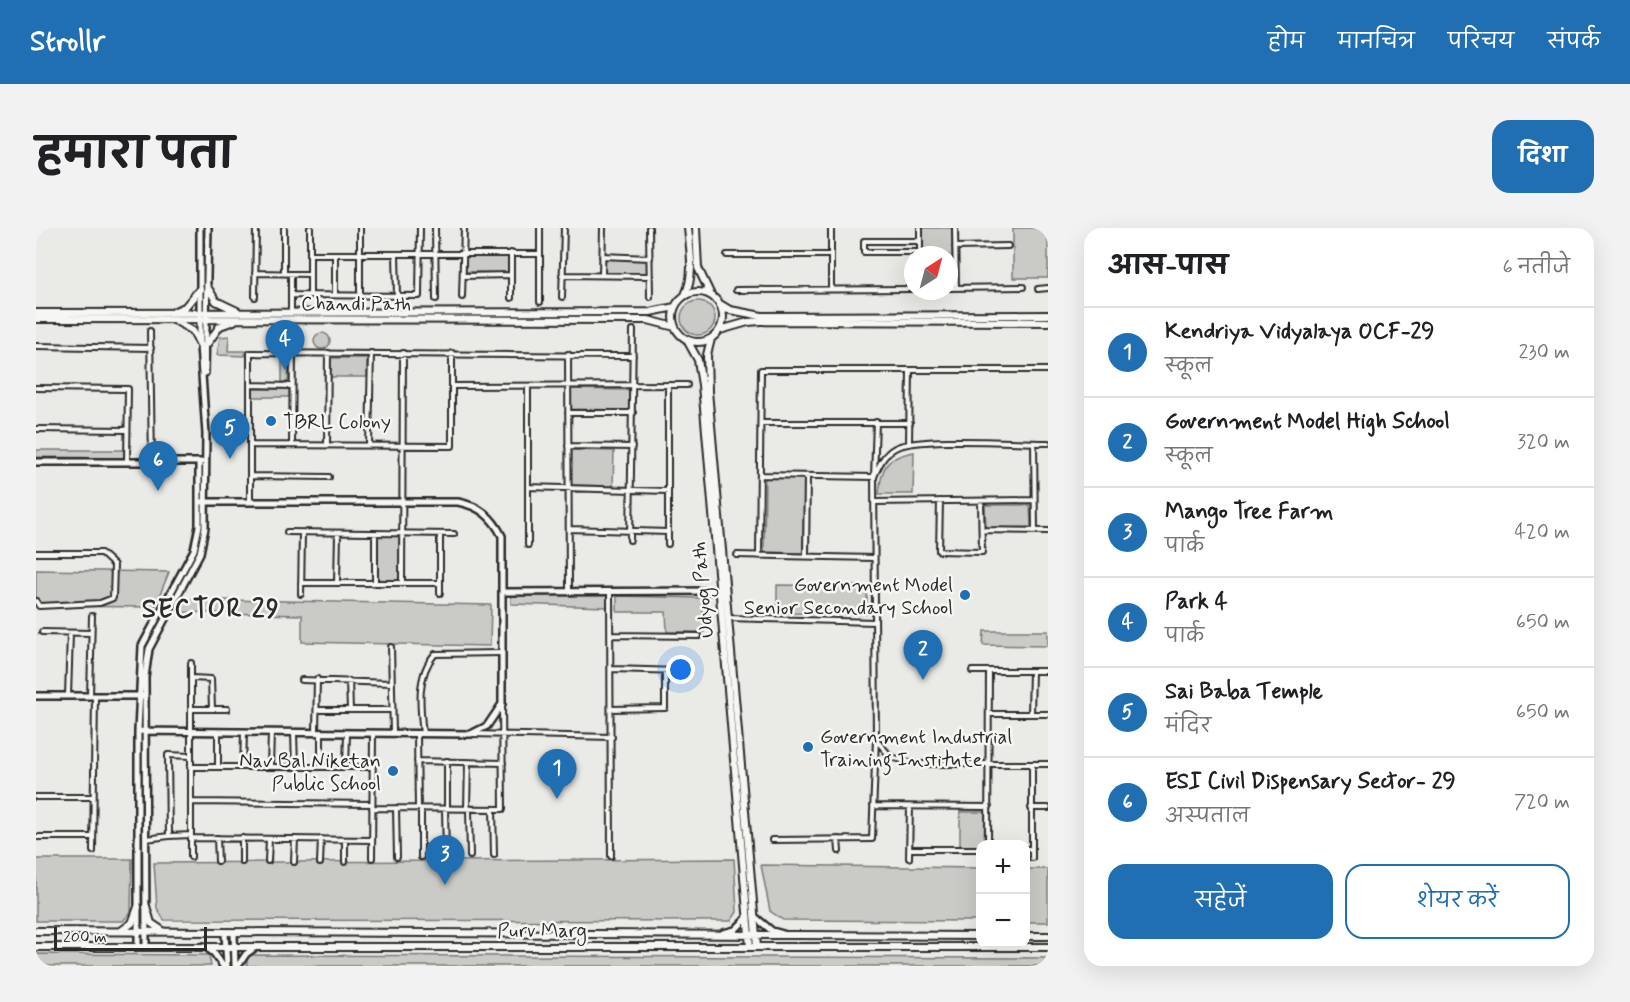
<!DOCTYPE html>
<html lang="hi">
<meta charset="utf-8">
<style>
:root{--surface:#fff;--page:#f2f2f2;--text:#202124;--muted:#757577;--line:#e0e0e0;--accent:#1f6fb2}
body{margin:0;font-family:Mynerve,"Playpen Sans Deva",sans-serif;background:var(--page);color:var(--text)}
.controls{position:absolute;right:18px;bottom:18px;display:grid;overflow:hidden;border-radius:12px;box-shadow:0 6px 24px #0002}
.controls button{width:54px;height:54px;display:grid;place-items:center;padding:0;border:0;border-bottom:2px solid var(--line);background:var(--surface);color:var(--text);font:30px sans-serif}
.compass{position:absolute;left:868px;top:18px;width:54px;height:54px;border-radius:50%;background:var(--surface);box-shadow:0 6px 24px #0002;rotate:36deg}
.scale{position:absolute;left:18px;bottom:15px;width:153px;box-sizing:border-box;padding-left:6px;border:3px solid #2b2b2b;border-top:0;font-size:16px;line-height:21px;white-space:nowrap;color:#2b2b2b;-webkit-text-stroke:4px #f6f6f2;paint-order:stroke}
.you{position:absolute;left:645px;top:442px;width:21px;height:21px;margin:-15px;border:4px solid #fff;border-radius:50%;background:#1a73e8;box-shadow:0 0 0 9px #1a73e833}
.badge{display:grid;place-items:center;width:39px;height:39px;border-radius:50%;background:var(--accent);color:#fff;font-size:20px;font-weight:700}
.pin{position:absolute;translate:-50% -50px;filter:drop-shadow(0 2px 3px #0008)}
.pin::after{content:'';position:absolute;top:32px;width:21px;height:18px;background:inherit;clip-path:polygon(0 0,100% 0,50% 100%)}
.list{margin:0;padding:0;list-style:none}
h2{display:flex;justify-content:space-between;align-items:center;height:78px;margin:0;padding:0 24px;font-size:26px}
h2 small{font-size:20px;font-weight:400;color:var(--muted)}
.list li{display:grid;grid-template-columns:39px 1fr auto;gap:18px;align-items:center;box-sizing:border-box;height:90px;padding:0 24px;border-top:2px solid var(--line)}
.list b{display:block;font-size:22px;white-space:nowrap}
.list p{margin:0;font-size:20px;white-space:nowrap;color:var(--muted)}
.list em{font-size:20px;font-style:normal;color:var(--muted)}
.actions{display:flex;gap:12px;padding:18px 24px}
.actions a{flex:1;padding:14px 0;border:2px solid var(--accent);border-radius:18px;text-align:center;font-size:21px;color:var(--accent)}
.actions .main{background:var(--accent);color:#fff}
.map{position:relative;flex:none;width:1012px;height:738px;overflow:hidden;border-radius:18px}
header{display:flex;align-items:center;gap:36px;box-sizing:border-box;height:84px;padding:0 30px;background:var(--accent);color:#fff}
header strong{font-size:28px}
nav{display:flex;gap:33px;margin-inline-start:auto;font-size:21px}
.intro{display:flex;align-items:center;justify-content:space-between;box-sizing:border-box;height:144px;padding:0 36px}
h1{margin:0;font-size:42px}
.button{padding:15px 27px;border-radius:18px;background:var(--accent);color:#fff;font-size:21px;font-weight:700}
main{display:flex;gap:36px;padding:0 36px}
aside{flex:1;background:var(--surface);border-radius:18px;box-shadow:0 6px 24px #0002}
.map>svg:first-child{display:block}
.green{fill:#cacac7;stroke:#7a7a79;stroke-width:1.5}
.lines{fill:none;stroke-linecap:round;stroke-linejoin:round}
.minor-casing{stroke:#2b2b2b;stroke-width:8}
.tertiary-casing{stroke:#2b2b2b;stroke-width:10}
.secondary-casing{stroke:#2b2b2b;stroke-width:10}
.minor{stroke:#f6f6f2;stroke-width:4}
.tertiary{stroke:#f6f6f2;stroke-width:5}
.secondary{stroke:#f6f6f2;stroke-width:6}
.poi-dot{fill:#1f6fb2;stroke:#f6f6f2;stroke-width:2}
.labels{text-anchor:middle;stroke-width:5;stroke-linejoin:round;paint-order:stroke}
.street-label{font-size:20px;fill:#2b2b2b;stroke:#f6f6f2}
.poi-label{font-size:20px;fill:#2b2b2b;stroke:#f6f6f2;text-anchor:start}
.district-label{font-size:26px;font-weight:bold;letter-spacing:1.5px;fill:#2b2b2b;stroke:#f6f6f2}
</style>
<header>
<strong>Strollr</strong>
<nav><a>होम</a><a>मानचित्र</a><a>परिचय</a><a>संपर्क</a></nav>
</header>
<div class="intro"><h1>हमारा पता</h1><a class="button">दिशा</a></div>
<main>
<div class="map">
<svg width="1012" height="738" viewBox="0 0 1012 738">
<rect width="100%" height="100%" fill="#eaeae6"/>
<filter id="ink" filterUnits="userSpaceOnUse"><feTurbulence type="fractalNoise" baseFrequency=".0167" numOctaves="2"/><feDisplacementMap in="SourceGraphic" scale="12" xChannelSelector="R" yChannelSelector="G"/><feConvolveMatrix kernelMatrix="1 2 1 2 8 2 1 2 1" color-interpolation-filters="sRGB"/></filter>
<g filter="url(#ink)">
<path class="green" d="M887,0H916V57H913V27H887Z
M977,0H1012V50H977Z
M429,28H472V44H429Z
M569,31H612V47H569Z
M645 90a17 17 0 1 1 34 0a17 17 0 1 1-34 0Z
M278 113a8 8 0 1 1 16 0a8 8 0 1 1-16 0Z
M193,108L192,123H209V128L181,127L184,109Z
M246,130H253L252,154H246Z
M295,130H331V149H294Z
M217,161H253V169H217Z
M535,161L593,162V182L535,181Z
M0,222H88V230L0,229Z
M536,222L578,223L577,258L535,257Z
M878,224L877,266H843C845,239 850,229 878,224Z
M729,249L768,250L767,325L728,324Z
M949,277H994L995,299L950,300Z
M342,307H363V352H342Z
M0,342L133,344L119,379L3,378L0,373Z
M741,357L831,358V386L741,385Z
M475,366L571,367V379L475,376Z
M581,368L666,370L668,404H631L630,384H581Z
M142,371L455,377L454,418L266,414V387L142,384Z
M948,403H1012V418L947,417Z
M924,584H949L948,616H945L944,619H924Z
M0,631H96L95,684L87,693H0Z
M698,631L701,684L695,693L128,692L121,680L118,635Z
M725,637L944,640V693L747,692L734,683Z
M990,641H1012V694H990Z
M0,726L173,727L175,738H0Z
M211,727L1012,730V738H211Z"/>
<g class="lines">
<g class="minor-casing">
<path id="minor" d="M324,0V68
M399,0L400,71
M504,0V74
M613,0L614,69
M795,0V61
M884,0V27
M919,0L920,60
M884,13H828V24H884
M919,19L972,18
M274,26H504
M360,26L361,68
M691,27H795
M566,28L614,30
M219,45L274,46
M248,45V0
M526,47L614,48
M566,47L567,0
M427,48L475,47
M913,60L987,59
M1002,61L1012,60
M700,62L877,61
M255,67L383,68L384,0
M274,67V0
M299,67V26
M219,69L220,0
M426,69L428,0
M526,69L528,0
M475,70V25
M255,85V46
M114,103L116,234
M0,118L115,120
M532,126L533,363
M214,157L256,158
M632,157V316
M416,158L651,157
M0,160L92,161L91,234
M532,185H597
M725,195H874
M0,201L91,202
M998,215L999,303
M873,216L874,142
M214,217L416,218V125
M256,217L257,125
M291,217L292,125
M333,217L335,125
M532,218L596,219
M724,247L838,249L840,194
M214,248L293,249
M492,259L632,263
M904,273L903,323L946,324L945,273
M214,274V125L597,128
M838,274L998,272
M533,301L632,304
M946,302L1012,303
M251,304L418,306
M594,312L597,102
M492,317V158
M0,325H65L78,337L77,370L64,375L3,378L0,373
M701,327L838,330
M723,328L725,142H1012
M770,328L771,248
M265,355H403
M301,355L302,305
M339,355V305
M366,355L367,125
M574,363L575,628
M404,365V306
M265,366L266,305
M692,390L839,394
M6,404L55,405
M575,407L663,408
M355,419L357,505
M576,441L644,443
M936,443H1012
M156,450L175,451L176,481
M266,452L356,455
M313,453L314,482
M32,468L34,405
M54,468L56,388
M155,481H191
M575,481L629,480V443
M281,482H356
M954,486H1012
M995,486L996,443
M280,504L281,451
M258,505L259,539
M381,506L382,580
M387,506C384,480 380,447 399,426L466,425
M436,506L576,509
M840,512L855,529L881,536H1012
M154,528L132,527L133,608L155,607
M381,533L467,535
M411,533V581
M996,536V630
M154,539H336
M182,539V504
M207,539L208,505
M234,539L235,505
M285,539V506
M310,539L311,506
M0,569H57
M155,574L336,576
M837,578L953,579
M336,580L467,581L466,476
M360,580L361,629
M995,580H1012
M409,581L410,627
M431,581L432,534
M433,581L434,628
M457,581L458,627
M0,609H57
M155,610L336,612
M181,610L182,633
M110,611L133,608
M802,611L803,623
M736,612L836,611L840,511L838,249C843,237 848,226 859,220C882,208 981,215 1012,215
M952,616L953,443
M874,621H945
M990,621H996
M57,623L59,468
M155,629V435
M385,629V581
M336,630L337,506
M873,630L874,579
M232,633L233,611
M206,634V610
M258,634L259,611
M309,634V612
M284,635L285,611"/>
</g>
<g class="tertiary-casing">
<path id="tertiary" d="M169,145L172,0
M0,234H165
M466,364L686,363
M0,468H106
M102,503L435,506L451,498L466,476V308C456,288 443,278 422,274H163
M718,688L736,703L747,706
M189,705L191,738
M198,705L199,738
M687,705L699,702L711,690
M102,718V503L106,418L158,322L163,298V234
M110,718L109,449L113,421L164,325L169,300L170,206L164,117V0
M168,718L178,725L187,738
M202,738L210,726L220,719"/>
</g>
<g class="secondary-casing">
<path id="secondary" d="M660,0L662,40L674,65
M172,60L180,73L201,83
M637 89a25 25 0 1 1 50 0a25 25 0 1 1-50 0Z
M649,67C659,47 654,22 652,0
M684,76L694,82L726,88L1012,87
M139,83L149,79L164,61
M0,85L614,84L639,79
M0,91L612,92L639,99
M140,93L157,103L164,117
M684,102L712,94L725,93L1012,94
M675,111L671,127L672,163L721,719
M651,112L662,132L666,157L714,719
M171,116L184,98L198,93
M110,678L115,695L127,703
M0,703L945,708
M85,703L96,695L102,679
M990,708H1012
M0,719H1012"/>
</g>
<use href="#minor" class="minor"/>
<use href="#tertiary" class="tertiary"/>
<use href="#secondary" class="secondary"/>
</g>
</g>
<g class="poi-dot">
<circle cx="235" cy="193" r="6"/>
<circle cx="929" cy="367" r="6"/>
<circle cx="772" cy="519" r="6"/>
<circle cx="357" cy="543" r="6"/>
</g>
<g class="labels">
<g class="street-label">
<text x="320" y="82">Chandi Path</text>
<text transform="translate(666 362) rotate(-95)" y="7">Udyog Path</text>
<text x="506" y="709">Purv Marg</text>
</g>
<g class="poi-label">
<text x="247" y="200">TBRL Colony</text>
<text x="917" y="363" text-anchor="end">Government Model<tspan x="917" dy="23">Senior Secondary School</tspan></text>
<text x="784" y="515">Government Industrial<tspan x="784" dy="23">Training Institute</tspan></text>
<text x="345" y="539" text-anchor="end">Nav Bal Niketan<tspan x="345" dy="23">Public School</tspan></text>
</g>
<g class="district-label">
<text x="175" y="389">SECTOR 29</text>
</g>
</g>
</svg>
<div class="controls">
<button>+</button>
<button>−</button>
</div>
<svg class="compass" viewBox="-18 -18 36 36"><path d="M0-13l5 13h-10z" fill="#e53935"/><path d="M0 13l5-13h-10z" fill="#757577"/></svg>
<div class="scale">200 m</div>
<div class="you"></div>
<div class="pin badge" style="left:521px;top:571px">1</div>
<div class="pin badge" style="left:887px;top:452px">2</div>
<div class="pin badge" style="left:409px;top:657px">3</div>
<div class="pin badge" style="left:249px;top:142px">4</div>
<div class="pin badge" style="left:194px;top:231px">5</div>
<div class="pin badge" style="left:122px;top:263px">6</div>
</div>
<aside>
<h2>आस-पास<small>6 नतीजे</small></h2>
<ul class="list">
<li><span class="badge">1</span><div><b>Kendriya Vidyalaya OCF-29</b><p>स्कूल</p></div><em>230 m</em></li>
<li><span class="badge">2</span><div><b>Government Model High School</b><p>स्कूल</p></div><em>320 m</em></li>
<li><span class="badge">3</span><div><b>Mango Tree Farm</b><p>पार्क</p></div><em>420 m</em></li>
<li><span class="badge">4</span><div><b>Park 4</b><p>पार्क</p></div><em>650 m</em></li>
<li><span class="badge">5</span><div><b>Sai Baba Temple</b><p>मंदिर</p></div><em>650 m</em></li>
<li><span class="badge">6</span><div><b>ESI Civil Dispensary Sector- 29</b><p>अस्पताल</p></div><em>720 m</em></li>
</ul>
<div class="actions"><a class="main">सहेजें</a><a>शेयर करें</a></div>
</aside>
</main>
